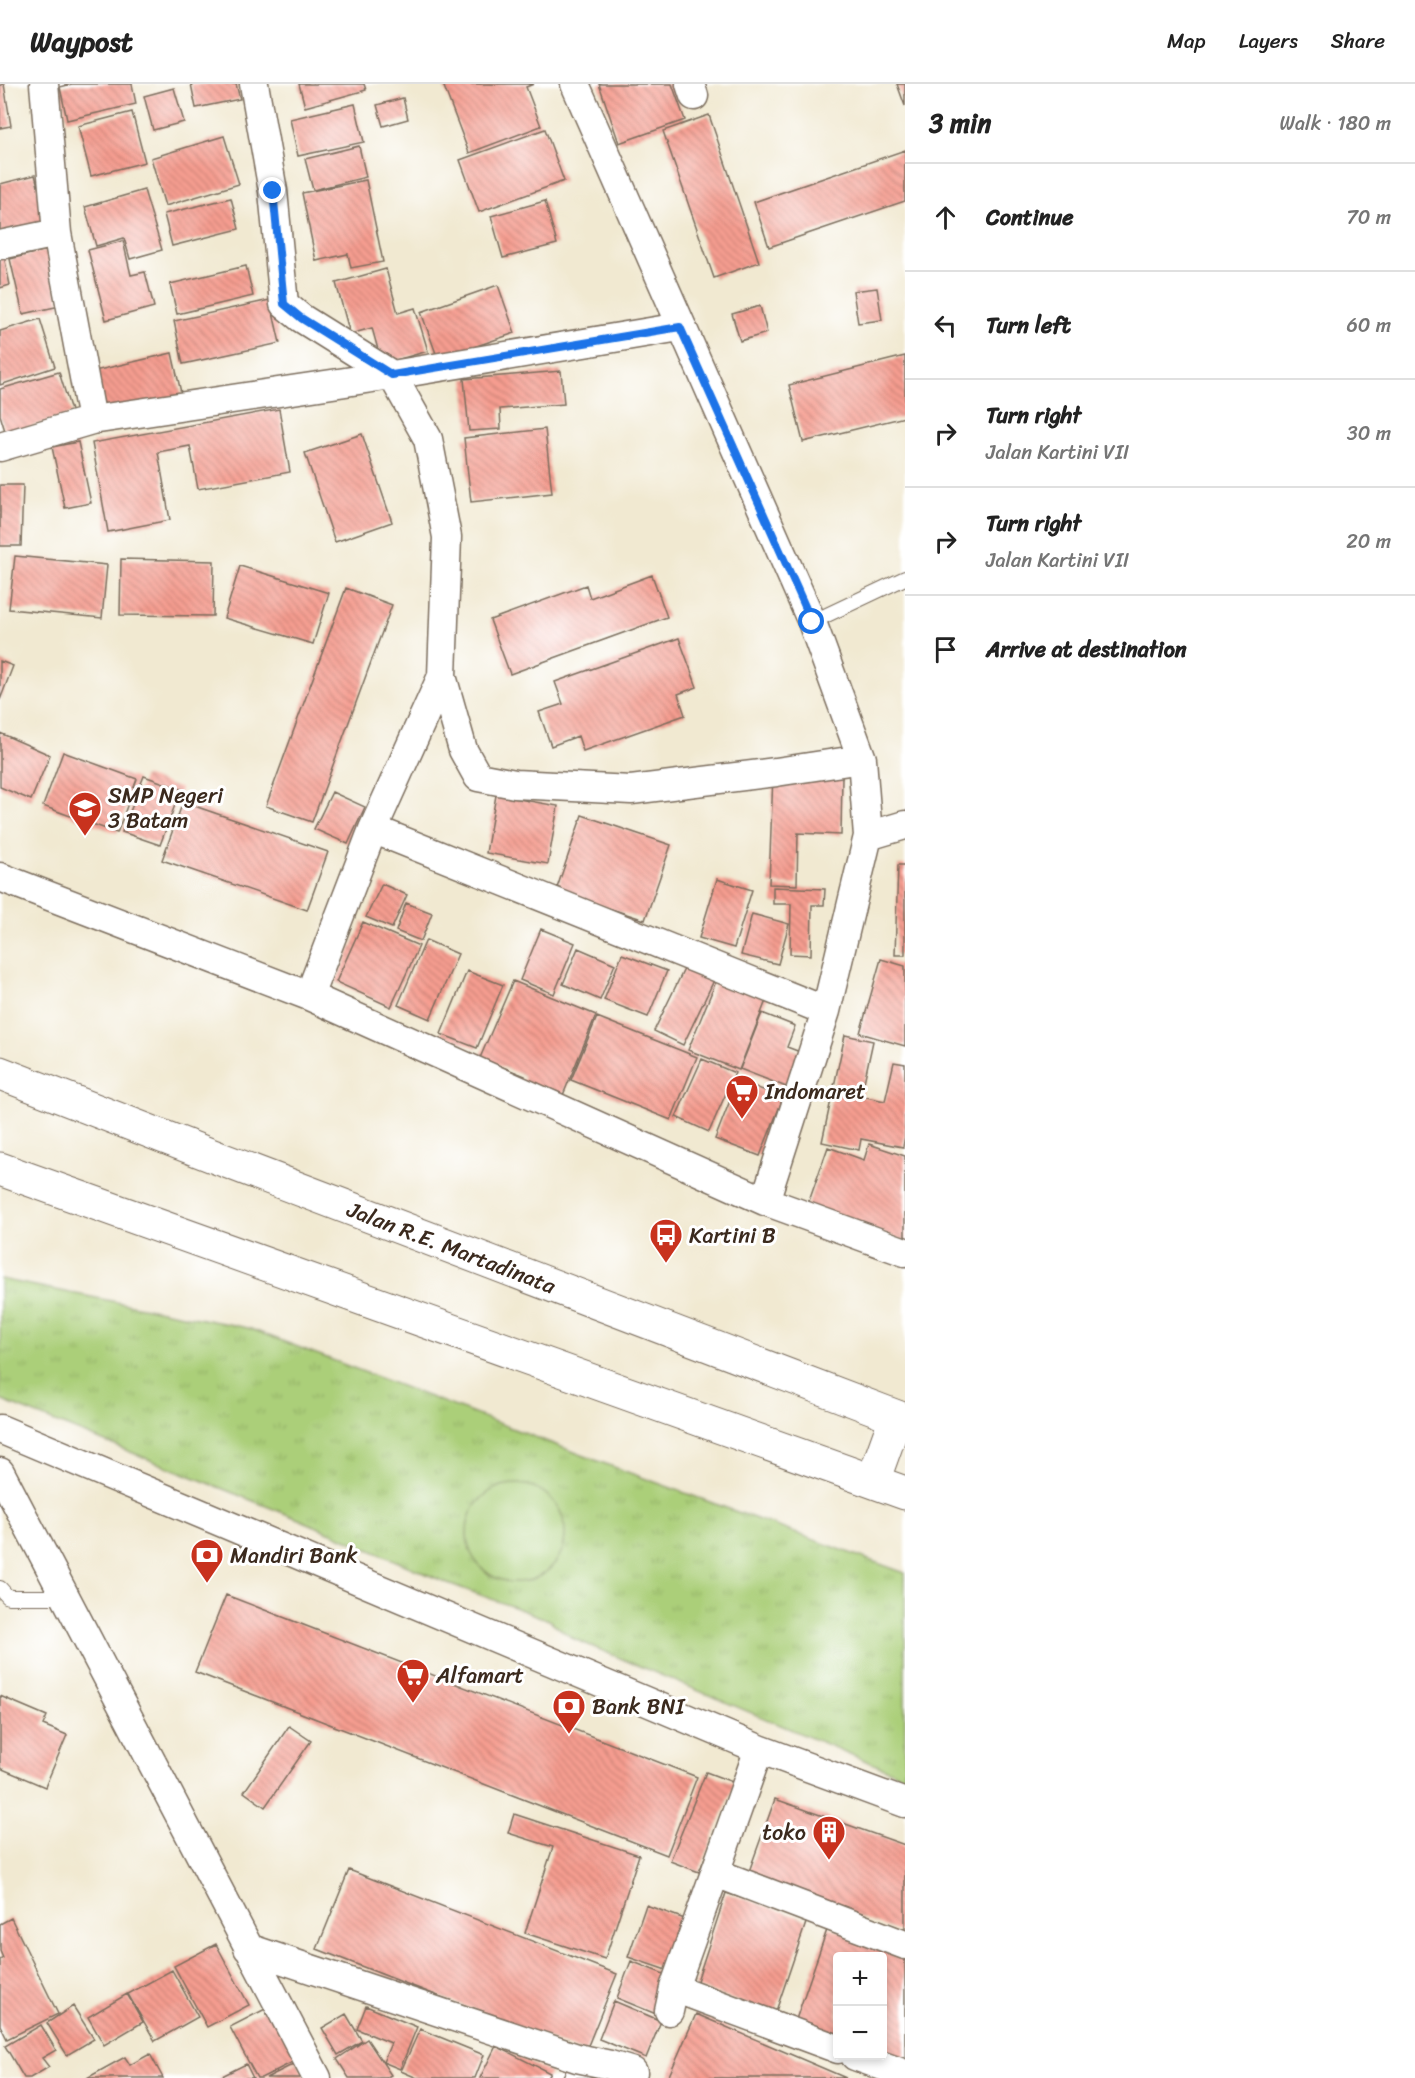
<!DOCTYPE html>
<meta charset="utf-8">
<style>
:root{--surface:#fff;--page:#f6f6f6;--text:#222;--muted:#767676;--line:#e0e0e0}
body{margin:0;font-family:Sriracha,sans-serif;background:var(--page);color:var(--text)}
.controls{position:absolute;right:18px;bottom:18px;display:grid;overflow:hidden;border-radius:6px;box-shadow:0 3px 9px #0003}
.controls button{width:54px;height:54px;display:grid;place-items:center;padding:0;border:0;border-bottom:2px solid var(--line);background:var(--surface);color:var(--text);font:30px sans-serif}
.stop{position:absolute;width:18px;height:18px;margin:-14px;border:4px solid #1a73e8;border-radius:50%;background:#fff}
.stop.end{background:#1a73e8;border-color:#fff;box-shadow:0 2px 6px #0008}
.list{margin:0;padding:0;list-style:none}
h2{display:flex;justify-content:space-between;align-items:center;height:78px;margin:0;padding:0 24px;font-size:26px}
h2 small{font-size:20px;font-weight:400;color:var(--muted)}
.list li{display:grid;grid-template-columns:39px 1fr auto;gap:18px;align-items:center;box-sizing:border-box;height:108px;padding:0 24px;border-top:2px solid var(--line)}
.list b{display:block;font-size:22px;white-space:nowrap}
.list p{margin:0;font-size:20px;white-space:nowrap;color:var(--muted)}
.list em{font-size:20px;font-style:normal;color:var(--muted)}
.icon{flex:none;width:33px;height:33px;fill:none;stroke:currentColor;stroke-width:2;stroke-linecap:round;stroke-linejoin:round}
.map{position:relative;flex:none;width:905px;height:1994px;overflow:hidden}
header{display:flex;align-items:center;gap:36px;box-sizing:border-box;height:84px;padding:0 30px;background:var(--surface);border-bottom:2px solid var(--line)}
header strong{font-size:28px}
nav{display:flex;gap:33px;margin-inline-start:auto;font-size:21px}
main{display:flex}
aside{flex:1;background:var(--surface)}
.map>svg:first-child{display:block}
.park{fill:url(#park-tufts);stroke:#737c4c;stroke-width:1.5}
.pitch{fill:#abcf79;stroke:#737c4c;stroke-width:1.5}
.building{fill:url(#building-back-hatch)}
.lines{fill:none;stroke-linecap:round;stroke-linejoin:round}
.service-casing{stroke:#7b6d5d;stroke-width:16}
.minor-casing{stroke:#7b6d5d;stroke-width:31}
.trunk-casing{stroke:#7b6d5d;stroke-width:35}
.service{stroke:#fff;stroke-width:14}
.minor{stroke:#fff;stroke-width:28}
.trunk{stroke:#fff;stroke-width:33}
.route{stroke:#1a73e8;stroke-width:8}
.labels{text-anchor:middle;stroke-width:6;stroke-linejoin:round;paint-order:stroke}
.poi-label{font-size:22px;fill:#3b2a1e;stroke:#fff;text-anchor:start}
.street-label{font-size:22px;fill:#3b2a1e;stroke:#fff}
</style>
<header>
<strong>Waypost</strong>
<nav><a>Map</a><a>Layers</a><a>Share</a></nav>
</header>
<main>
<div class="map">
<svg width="905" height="1994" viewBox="0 0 905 1994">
<defs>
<pattern id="park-tufts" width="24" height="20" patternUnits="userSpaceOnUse" patternTransform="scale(1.5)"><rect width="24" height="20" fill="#abcf79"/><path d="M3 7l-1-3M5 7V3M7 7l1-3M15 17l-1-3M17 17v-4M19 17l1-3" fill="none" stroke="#94b268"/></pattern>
<pattern id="building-back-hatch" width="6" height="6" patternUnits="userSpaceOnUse" patternTransform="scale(1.5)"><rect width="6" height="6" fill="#f69d90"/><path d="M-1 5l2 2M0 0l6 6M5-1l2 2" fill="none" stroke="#c88075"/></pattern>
</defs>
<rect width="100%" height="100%" fill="#fff"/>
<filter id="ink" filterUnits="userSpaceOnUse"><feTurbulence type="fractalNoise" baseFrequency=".0167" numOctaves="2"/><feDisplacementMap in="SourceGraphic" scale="12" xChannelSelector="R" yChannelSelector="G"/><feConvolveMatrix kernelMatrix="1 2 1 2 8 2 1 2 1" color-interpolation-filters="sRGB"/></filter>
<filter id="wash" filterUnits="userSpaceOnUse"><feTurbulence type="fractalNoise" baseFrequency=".008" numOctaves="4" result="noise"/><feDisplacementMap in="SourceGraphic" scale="24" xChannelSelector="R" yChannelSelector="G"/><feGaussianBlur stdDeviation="1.35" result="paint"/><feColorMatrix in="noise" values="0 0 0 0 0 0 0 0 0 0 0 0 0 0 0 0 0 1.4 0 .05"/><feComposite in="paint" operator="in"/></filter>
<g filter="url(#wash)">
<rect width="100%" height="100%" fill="#f1e9d1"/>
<path class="park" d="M0,1195L248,1244L619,1385L905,1489V1693L572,1554L549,1536L445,1498L301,1436L0,1316Z"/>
<path class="pitch" d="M467 1449a49 49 0 1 1 98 0a49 49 0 1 1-98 0Z"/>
<g id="blocks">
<path class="building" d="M4,0L11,42L0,44V1Z
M72,0H132L136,20L67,36L60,3Z
M191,0H236L240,15L196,24Z
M299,0H364L366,6L305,23Z
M443,0H534L526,3L541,42L469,69Z
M599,0H672L685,36L619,59Z
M897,0H905V22Z
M174,4L184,38L153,46L144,12Z
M403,14L408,35L383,42L377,21Z
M355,20L364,58L298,72L290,35Z
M132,28L145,78L91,92L78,42Z
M709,31L759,178L714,194L663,47Z
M545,45L564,97L479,128L460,76Z
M224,52L239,100L165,122L151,74Z
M359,62L366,93L313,106L305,75Z
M905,66V117L769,163L754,118Z
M35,91L48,139L0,152V100Z
M366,96L383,178L351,184L348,170L316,177L302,109Z
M144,106L162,166L130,175L124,154L96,162L85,123Z
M231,114L239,145L172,162L164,130Z
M545,117L557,160L503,174L491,132Z
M123,157L131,191L145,188L154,223L106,236L88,166Z
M47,166L60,222L23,230L10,175Z
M4,172L10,201L0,204V173Z
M246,182L253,212L177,230L170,200Z
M386,185L398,229L415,224L428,267L382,280L372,244L350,250L336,199Z
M498,201L515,249L438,275L421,228Z
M877,204L882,236L858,239L853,207Z
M270,216L280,259L183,280L174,237Z
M760,222L767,249L740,257L732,230Z
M40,235L55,283L0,301V247Z
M172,269L182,313L100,332L90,288Z
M905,272V333L803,358L789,301Z
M561,287L564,320L500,325L501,345L469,347L464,295Z
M59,288L72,330L6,350L0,331V305Z
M279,325L290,388L198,405L190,362L158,368L170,436L108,448L92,359Z
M545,345L552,409L471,418L464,354Z
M362,350L392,438L335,458L305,369Z
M78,358L91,419L65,424L52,363Z
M0,401H23L21,462H0Z
M15,472L107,481L102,534L9,525Z
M121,475L214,477L213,532L120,531Z
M240,482L329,509L313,560L224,534Z
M652,491L667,533L510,590L490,536L586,501L590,514Z
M346,504L392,521L312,738L266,722Z
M679,554L697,603L678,610L685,631L583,667L578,652L551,662L539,628L563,620L555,598Z
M0,577L13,582L0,616Z
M0,649L50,671L31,716L0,703Z
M63,668L137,695L117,749L43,722Z
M773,690L842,692L841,751L798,749L797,801L769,800Z
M144,692L181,705L160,761L122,748Z
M332,708L365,723L348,760L314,745Z
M496,711L558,722L548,780L486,769Z
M183,718L328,768L307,826L162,776Z
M582,731L671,761L645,836L556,807Z
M898,781H905V871H895Z
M717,795L752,806L734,864L699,854Z
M382,800L407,811L392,844L366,833Z
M773,803L825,805L824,821H812L811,871L790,870L791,820H773Z
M406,819L432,829L421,857L396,847Z
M752,830L789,840L778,880L741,871Z
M363,838L419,862L391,923L336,898Z
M541,845L575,859L554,910L520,896Z
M426,856L458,870L430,935L398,921Z
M578,864L615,880L600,916L563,900Z
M622,870L667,887L648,933L604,916Z
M881,875L905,882V962L860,949Z
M687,879L716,892L683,961L654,947Z
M467,887L503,901L477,964L441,950Z
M717,895L767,914L739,986L688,966Z
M513,897L596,931L561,1016L522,1000L525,992L480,974Z
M762,929L795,942L787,963L808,971L794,1006L740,985Z
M597,933L697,973L671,1036L571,996Z
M845,951L873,957L861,1012L885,1017L894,978L905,980V1052L903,1063L861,1055L859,1066L822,1058Z
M702,975L735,989L709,1048L676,1033Z
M738,996L783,1014L760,1072L715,1055Z
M869,1060L905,1072V1157L807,1123L828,1063L864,1076Z
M226,1511L697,1693L667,1771L195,1588Z
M0,1612L47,1632L43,1641L67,1651L45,1703L0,1684Z
M289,1642L311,1657L265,1723L244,1708Z
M706,1688L735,1699L699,1788L670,1777Z
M775,1715L905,1761V1850L747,1793Z
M514,1730L639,1771L605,1875L525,1849L553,1763L508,1749Z
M349,1786L617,1890L585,1969L317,1865Z
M726,1809L807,1836L775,1930L695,1903Z
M646,1821L693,1838L675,1889L628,1873Z
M11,1834L58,1930L7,1955L0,1941V1876L3,1874L0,1867V1840Z
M828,1843L905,1869V1984L882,1972V1872H838V1963L792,1947Z
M216,1860L249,1921L207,1943L174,1882Z
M631,1877L671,1893L656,1930L617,1914Z
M172,1886L198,1933L155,1957L128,1910Z
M127,1910L143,1938L104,1961L88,1933Z
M614,1917L661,1937L646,1974L599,1955Z
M273,1921L301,1974L261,1994H257L230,1943Z
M73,1922L94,1955L67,1971L47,1939Z
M366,1922L417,1943L400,1985L383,1978L391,1959L357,1945Z
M346,1930L362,1957L338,1971L322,1944Z
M696,1930L846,1994H668Z
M41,1941L56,1966L42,1974L49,1983L30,1994H24L5,1962Z
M420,1945L484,1971L475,1994H417L401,1987Z
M367,1955L391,1991L386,1994H349L337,1975Z
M496,1962L550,1989L547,1994H480Z
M150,1970L163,1994H87L125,1973L130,1981Z
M298,1978L306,1994H266Z
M246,1980L253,1994H218Z
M569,1981L596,1994H562Z"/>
</g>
</g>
<g filter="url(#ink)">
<use href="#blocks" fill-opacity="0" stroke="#7b6d5d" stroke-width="1.5"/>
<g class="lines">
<g class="service-casing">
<path id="service" d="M812,538L905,494
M0,1504L8,1513H65"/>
</g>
<g class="minor-casing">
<path id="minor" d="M44,0L57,149L92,336
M254,0L273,107L284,220L301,234L392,291L428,355L447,453L442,592L463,666L478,693L515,700L631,706L776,688L862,675
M575,0L812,538L862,675L868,752L826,927L765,1117
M690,0L694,12
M0,161L57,149
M0,363L92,336L392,291L680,243
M373,745L826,927
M868,752L905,741
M0,793L309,912L765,1117L905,1168
M309,912L373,745L442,592
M0,1345L759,1665L905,1719
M0,1388L317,1994
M716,1789L905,1861
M248,1864L577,1974L610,1981L633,1988
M674,1904L838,1965
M669,1927L674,1904L759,1665
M855,1972L905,1990"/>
</g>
<g class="trunk-casing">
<g id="trunk">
<path id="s1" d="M0,989L218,1074L905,1336"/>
<path d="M0,1085L905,1409"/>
<path d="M873,1397L896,1333"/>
</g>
</g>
<use href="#service" class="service"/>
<use href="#minor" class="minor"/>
<use href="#trunk" class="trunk"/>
</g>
</g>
<g class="lines" filter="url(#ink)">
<path class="route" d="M273,107L284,220L301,234L392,291L680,243L812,538"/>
</g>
<defs>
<g id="school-pin" transform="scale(1.725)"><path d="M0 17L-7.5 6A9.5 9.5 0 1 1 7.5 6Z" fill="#c8321e" stroke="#fff"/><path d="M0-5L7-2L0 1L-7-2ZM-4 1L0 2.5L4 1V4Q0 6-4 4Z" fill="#fff"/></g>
<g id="supermarket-pin" transform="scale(1.725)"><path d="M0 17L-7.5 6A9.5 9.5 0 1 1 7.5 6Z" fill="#c8321e" stroke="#fff"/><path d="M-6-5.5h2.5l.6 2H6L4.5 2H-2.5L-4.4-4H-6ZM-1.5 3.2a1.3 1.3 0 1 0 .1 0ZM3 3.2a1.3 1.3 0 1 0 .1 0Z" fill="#fff"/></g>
<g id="bus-pin" transform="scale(1.725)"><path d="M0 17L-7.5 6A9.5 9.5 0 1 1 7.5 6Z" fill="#c8321e" stroke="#fff"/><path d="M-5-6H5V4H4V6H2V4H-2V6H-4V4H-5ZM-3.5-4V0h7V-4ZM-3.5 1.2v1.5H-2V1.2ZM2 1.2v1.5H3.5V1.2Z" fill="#fff"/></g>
<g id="bank-pin" transform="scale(1.725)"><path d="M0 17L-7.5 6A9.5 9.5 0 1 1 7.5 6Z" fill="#c8321e" stroke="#fff"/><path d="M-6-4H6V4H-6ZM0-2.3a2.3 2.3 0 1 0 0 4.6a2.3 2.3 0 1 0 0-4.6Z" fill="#fff"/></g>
<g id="building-pin" transform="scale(1.725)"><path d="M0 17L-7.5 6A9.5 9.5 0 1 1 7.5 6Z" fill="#c8321e" stroke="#fff"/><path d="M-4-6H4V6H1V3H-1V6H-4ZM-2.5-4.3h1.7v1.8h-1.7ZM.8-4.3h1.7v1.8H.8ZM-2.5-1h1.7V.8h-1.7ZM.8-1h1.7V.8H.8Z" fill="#fff"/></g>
</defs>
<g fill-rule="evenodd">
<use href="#school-pin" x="85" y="724"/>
<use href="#supermarket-pin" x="742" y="1007"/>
<use href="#bus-pin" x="666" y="1151"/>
<use href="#bank-pin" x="207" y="1471"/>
<use href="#supermarket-pin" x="413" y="1591"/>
<use href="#bank-pin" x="569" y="1622"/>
<use href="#building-pin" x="829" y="1748"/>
</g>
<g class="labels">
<g class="poi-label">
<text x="108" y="719">SMP Negeri<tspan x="108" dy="25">3 Batam</tspan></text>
<text x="765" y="1015">Indomaret</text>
<text x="689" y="1159">Kartini B</text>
<text x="230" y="1479">Mandiri Bank</text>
<text x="436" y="1599">Alfamart</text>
<text x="592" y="1630">Bank BNI</text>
<text x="806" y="1756" text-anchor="end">toko</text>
</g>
<g class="street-label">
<text dy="8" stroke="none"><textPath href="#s1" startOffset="484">Jalan R.E. Martadinata</textPath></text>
</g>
</g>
</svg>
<div class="controls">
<button>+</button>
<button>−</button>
</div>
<div class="stop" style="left:812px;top:538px"></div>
<div class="stop end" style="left:273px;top:107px"></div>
</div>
<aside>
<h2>3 min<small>Walk · 180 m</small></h2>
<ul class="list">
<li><svg class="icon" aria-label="ahead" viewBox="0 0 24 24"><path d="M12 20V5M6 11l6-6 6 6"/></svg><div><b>Continue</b></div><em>70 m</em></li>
<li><svg class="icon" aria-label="left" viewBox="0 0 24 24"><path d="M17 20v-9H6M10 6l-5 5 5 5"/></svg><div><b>Turn left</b></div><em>60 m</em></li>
<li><svg class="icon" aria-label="right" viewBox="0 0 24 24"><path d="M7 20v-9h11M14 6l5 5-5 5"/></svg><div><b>Turn right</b><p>Jalan Kartini VII</p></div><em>30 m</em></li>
<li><svg class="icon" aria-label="right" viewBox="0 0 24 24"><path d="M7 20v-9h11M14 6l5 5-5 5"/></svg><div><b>Turn right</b><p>Jalan Kartini VII</p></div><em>20 m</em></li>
<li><svg class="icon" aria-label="arrive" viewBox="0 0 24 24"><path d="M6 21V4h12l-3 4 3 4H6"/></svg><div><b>Arrive at destination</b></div></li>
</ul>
</aside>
</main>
